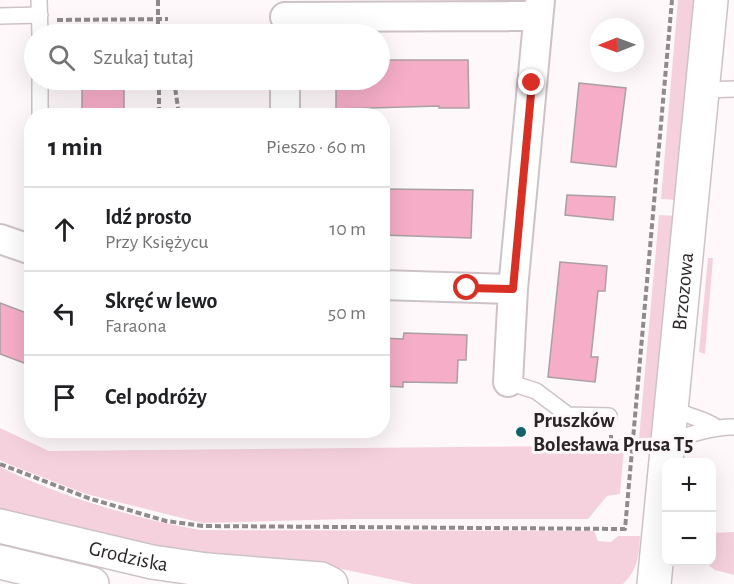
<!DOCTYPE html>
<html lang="pl">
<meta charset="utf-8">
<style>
:root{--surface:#fff;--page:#f6f6f6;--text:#202124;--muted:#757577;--line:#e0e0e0}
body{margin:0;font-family:"Alegreya Sans",sans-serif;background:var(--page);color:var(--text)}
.controls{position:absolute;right:18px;bottom:18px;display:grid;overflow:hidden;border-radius:12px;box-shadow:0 6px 24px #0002}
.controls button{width:54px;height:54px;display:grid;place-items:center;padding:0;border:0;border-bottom:2px solid var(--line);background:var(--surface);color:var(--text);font:30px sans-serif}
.compass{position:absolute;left:590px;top:18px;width:54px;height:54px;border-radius:50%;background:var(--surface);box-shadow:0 6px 24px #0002;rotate:269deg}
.stop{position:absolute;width:18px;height:18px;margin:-14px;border:4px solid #d93025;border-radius:50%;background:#fff}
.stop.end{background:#d93025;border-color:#fff;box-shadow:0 2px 6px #0008}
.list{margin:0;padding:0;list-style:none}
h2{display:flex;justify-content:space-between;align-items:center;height:78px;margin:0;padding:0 24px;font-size:26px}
h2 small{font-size:20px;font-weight:400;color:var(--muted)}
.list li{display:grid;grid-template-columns:39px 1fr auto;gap:18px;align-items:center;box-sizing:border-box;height:84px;padding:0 24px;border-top:2px solid var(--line)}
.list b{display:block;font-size:22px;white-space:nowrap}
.list p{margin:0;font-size:20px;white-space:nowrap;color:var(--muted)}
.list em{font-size:20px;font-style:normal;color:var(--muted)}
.icon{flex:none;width:33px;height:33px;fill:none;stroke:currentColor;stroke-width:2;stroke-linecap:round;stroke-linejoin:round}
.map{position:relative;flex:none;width:734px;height:584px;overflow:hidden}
.search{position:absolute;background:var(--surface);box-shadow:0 6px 24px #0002;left:24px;top:24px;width:366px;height:66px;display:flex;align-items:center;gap:15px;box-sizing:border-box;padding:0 21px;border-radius:33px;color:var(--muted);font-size:22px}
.panel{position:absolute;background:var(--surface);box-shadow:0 6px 24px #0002;left:24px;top:108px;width:366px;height:330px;border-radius:24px}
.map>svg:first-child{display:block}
.green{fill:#f5d1dd}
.building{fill:#f6adc8;stroke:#aaa0a3;stroke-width:1.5}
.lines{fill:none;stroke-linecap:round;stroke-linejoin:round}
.lane-casing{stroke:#cdc3c6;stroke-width:18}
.street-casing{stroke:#cdc3c6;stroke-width:32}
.secondary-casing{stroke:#cdc3c6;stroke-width:36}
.path{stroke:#8f8a8b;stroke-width:4;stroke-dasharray:6 3;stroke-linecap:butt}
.lane{stroke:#fff;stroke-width:15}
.street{stroke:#fff;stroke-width:28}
.secondary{stroke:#fff;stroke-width:33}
.route{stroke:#d93025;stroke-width:8}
.poi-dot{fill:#136368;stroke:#fef8fa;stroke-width:2}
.labels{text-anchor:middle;stroke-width:6;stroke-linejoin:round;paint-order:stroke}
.street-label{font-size:21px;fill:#2a2627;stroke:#fef8fa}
.poi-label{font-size:21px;font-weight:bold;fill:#2a2627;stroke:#fef8fa;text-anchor:start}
</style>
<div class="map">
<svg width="734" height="584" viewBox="0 0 734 584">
<rect width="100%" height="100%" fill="#fef8fa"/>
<path class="green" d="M678,0H696L677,200L661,199Z
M659,215L676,216L662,362L649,451L638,450Z
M708,258H713L705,354L699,352Z
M0,428L49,451L572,446L624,448L620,494L607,496L588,519H351L202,523L86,494L8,464L0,460Z
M0,467C62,497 133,518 200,530L594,531L598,541L611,542L618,536H640C639,555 638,570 623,584H413L318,564L160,548L0,511Z
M734,532V575L715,570L704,562H712V533Z"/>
<path class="building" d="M380,60H468L469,108H439V106L336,109V80H380Z
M82,80H124V116H82Z
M579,83L626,88L616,167L571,162Z
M382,189L473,190L471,238L382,235Z
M567,195L615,197L613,220L565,215Z
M560,262L607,266L605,291H598L591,357H598L595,382L548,377Z
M0,303L32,315V366L0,354Z
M404,333L467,335L466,360H458L457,383L403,382V387L382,386V338L403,339Z"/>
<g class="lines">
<g class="lane-casing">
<path id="lane" d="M39,0L40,34
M0,16L40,15
M40,80V116
M702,90L734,89
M508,382L536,391L568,415L609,416
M670,406C685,417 702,417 716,427
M669,444C681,435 719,426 734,427"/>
</g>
<g class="street-casing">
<path id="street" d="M285,17L538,16
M285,80V116
M0,239L32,250
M382,285L513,289
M508,382L513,289L540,0"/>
</g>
<g class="secondary-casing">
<g id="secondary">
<path id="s1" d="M0,526L152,562L207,570L321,579L331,584"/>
<path d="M0,562L92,584"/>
<path id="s2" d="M654,584L711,0"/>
</g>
</g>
<path class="path" d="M158,0V34
M57,20L168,19
M159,80V116
M174,80L178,108
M225,116L244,111
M243,116L244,111L253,112
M611,435V441L632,443
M0,464L88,498L166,521L203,526L625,529L672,0"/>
<use href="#lane" class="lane"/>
<use href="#street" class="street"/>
<use href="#secondary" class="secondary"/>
</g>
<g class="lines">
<path class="route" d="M467,288L513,289L532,83"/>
</g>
<circle class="poi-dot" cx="521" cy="432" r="6"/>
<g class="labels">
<g class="street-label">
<text dy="7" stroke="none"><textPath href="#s2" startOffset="294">Brzozowa</textPath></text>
<text dy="7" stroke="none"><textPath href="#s1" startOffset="132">Grodziska</textPath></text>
</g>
<g class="poi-label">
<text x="533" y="427">Pruszków<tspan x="533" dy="24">Bolesława Prusa T5</tspan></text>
</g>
</g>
</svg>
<div class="controls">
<button>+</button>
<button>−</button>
</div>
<svg class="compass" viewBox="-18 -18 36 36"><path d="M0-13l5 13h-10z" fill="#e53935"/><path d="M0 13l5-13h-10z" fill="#757577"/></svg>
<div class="stop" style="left:467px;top:288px"></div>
<div class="stop end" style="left:532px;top:83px"></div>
<div class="search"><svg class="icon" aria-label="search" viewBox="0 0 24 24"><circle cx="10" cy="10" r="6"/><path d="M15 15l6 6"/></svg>Szukaj tutaj</div>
<section class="panel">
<h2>1 min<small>Pieszo · 60 m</small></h2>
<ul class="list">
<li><svg class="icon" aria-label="ahead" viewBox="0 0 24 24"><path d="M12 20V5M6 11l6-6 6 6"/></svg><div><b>Idź prosto</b><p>Przy Księżycu</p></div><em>10 m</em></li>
<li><svg class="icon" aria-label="left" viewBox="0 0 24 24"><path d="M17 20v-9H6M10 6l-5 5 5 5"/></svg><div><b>Skręć w lewo</b><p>Faraona</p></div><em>50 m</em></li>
<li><svg class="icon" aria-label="arrive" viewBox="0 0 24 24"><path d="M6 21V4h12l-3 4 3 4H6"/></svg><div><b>Cel podróży</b></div></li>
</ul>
</section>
</div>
